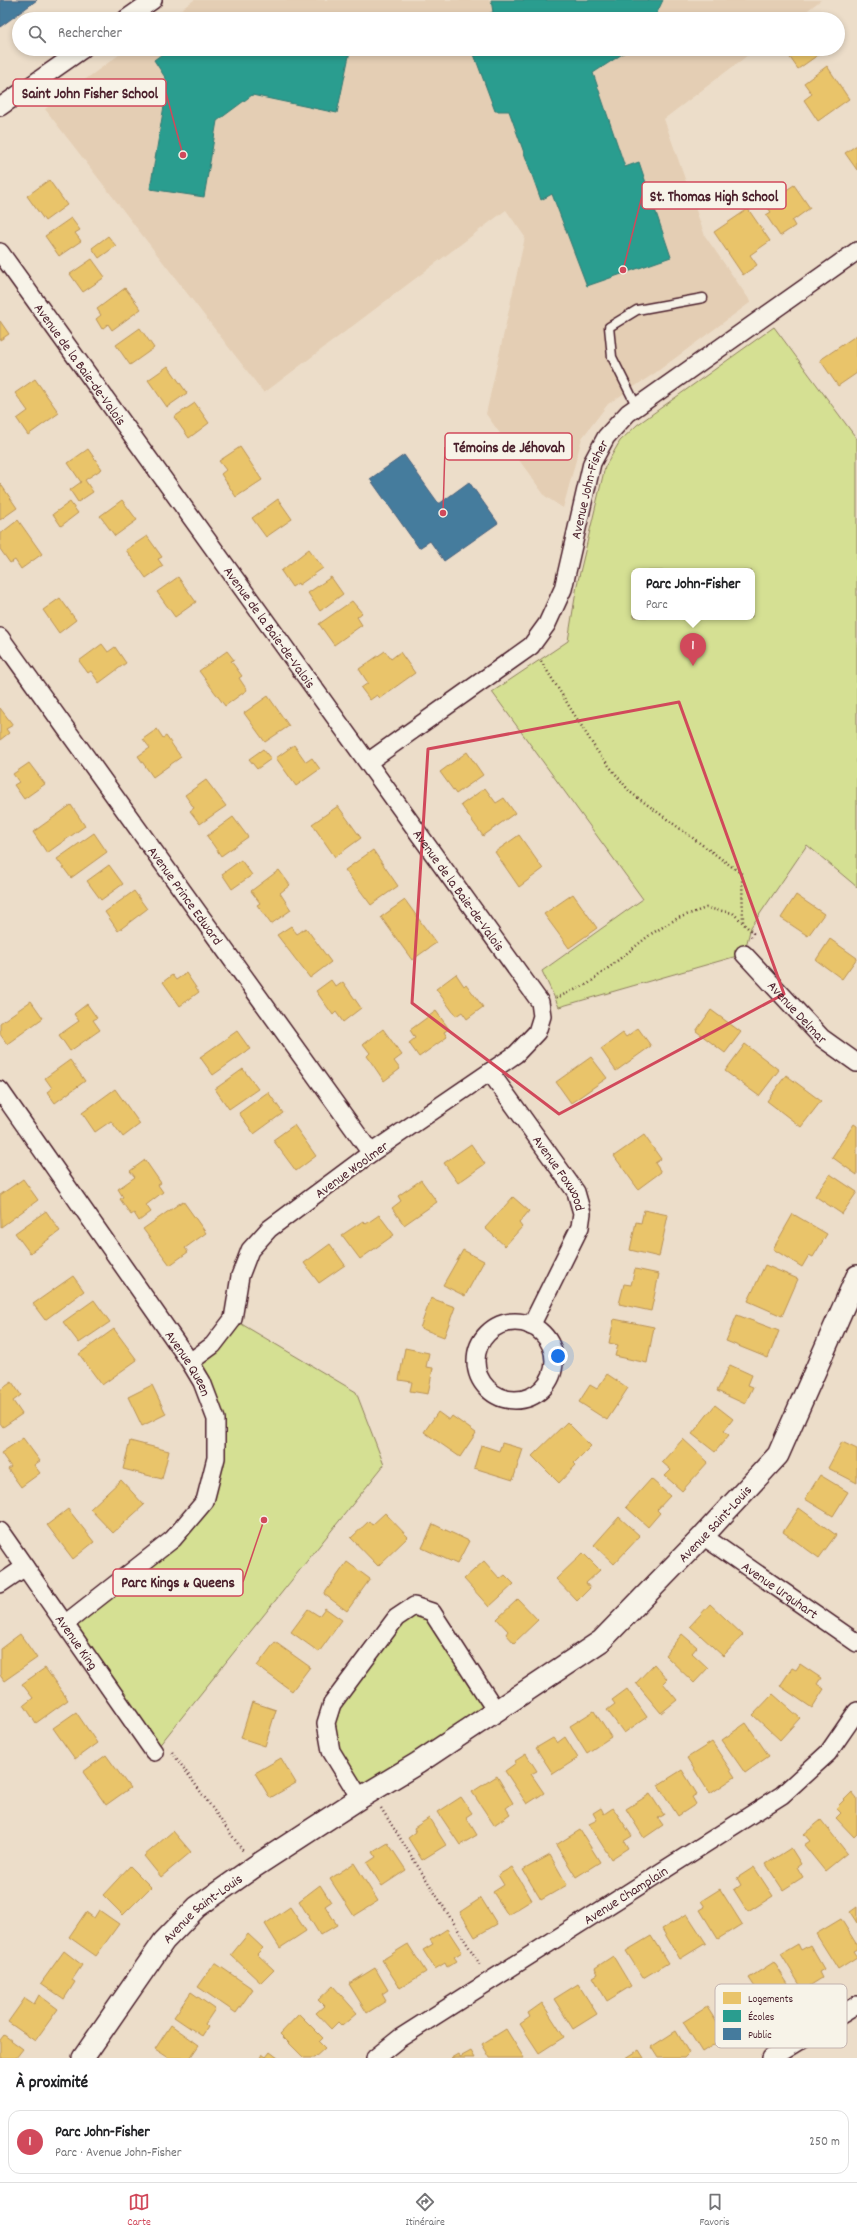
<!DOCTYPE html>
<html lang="fr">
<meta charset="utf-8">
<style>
:root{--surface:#fff;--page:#f2f2f2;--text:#202124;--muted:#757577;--line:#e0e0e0;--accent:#d1495b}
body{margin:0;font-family:Dekko,sans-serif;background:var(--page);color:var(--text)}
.you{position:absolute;left:558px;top:1356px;width:14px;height:14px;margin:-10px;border:3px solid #fff;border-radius:50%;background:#1a73e8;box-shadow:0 0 0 6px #1a73e833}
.badge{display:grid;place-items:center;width:26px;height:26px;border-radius:50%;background:var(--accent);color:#fff;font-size:13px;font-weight:700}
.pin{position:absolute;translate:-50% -33px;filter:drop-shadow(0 1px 2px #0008)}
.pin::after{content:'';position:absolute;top:21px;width:14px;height:12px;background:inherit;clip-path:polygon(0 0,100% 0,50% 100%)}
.popup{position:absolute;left:631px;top:568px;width:124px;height:52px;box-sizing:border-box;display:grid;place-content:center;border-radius:8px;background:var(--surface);filter:drop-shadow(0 1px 3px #0005);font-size:13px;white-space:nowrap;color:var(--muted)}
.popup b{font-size:15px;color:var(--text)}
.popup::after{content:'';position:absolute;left:50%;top:100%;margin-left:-8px;border:8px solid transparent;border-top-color:var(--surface)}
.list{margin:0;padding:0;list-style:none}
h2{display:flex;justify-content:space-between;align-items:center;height:52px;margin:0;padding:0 16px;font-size:17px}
h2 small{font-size:13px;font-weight:400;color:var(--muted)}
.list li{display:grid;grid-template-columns:26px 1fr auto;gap:12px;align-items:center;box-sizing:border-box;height:64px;margin:0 8px 8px;padding:0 8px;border:1px solid var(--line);border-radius:12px}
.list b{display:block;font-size:15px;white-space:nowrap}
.list p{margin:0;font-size:13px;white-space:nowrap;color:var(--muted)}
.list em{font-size:13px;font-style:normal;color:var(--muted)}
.icon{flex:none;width:22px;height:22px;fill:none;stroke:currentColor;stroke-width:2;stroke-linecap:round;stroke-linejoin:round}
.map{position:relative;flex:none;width:857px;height:2058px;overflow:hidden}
.search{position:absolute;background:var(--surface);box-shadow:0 2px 6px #0003;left:12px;right:12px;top:12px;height:44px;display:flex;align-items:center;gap:10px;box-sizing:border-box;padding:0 14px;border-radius:22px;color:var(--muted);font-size:15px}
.sheet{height:124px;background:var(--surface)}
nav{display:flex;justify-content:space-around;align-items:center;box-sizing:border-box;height:56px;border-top:1px solid var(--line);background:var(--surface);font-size:11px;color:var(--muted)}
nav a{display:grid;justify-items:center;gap:2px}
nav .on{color:var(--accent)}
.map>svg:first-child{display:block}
.built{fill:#e4ceb4}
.green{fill:#d5e093;stroke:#90805f;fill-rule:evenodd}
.homes{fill:#e9c46a;stroke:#b99257}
.schools{fill:#2a9d8f;stroke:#347771}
.public{fill:#457b9d;stroke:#465f7b}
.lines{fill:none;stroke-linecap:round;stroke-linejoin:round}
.service-casing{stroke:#4a1f2b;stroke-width:11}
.minor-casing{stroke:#4a1f2b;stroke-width:20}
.tertiary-casing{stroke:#4a1f2b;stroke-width:24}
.path{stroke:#4a1f2b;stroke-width:2.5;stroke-dasharray:1 3;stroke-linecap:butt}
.service{stroke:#f7f3e8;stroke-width:8}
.minor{stroke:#f7f3e8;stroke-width:17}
.tertiary{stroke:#f7f3e8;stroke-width:21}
.marked{fill:none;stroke:#d1495b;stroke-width:3;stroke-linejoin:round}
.labels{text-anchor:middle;stroke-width:4;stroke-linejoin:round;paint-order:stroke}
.street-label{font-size:14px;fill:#4a1f2b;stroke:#f7f3e8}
.key{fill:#f7f3e8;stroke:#c3b3af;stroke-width:1}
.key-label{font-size:11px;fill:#4a1f2b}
.leader{fill:none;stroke:#d1495b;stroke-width:1.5}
.callout-dot{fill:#d1495b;stroke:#f7f3e8;stroke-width:1.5}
.callout{fill:#f7f3e8;stroke:#d1495b;stroke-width:1.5}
.callout-label{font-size:15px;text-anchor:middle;font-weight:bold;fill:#4a1f2b}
</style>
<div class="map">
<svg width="857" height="2058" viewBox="0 0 857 2058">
<rect width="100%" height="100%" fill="#ecddc9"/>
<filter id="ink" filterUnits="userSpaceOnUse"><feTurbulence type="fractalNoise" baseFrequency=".025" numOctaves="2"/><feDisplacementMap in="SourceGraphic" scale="8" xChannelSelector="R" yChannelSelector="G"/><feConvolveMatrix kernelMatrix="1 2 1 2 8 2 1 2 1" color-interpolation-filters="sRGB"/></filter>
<g filter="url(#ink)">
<path class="built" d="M194,0H821L796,19H168Z
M127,49H756L664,119L705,236L751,302L655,373L608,404L582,438L563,508L545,496L486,414L525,237L506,210L264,393L45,109Z"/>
<path class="green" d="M774,327L857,439V887L807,845L751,927L744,954L559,1007L542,971L643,899L492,692L568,641L577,585L605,467L620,441L637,425ZM634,571H752V617H634Z
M233,1319L356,1392L384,1465L154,1752L66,1623L205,1501L216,1420L190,1362Z
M432,1612L496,1711L360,1798L331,1751L332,1704L396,1618Z"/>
<path class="homes" d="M784,49H813L818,55L798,69Z
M827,66L849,99L818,121L804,100L812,94L804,83Z
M857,145V170L845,153Z
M49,180L67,205L45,221L27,196Z
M794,185L810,208L792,221L795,226L780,236L766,215L771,212L765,204Z
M748,209L770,241L750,255L757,265L743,275L714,232Z
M71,218L80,230L75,233L81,241L59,256L45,236Z
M108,236L116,246L99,258L92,248Z
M92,259L105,277L83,292L70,274Z
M125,288L141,309L112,330L108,324L102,329L96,319L101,315L97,309Z
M0,321L9,334L0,340Z
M140,328L154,348L130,365L116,345Z
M857,335V373L838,386L820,360Z
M168,366L187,393L167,407L148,380Z
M35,379L59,413L28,435L17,419L28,411L15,393Z
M195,403L209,423L189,438L174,417Z
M240,447L262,480L236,497L221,474L226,470L219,461Z
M88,449L102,469L85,480L93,492L78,502L70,490L81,482L68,463Z
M0,483L17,508L0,520Z
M278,499L292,519L266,537L252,518Z
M122,500L137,520L115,536L100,516Z
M70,502L78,513L61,526L53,514Z
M18,520L42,554L21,569L15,560L10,563L0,549V534Z
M147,536L162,557L158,559L163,566L146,578L126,550Z
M309,549L323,568L299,585L298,583L292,587L281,571Z
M178,577L196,602L175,617L157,592Z
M331,577L343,594L320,611L308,593Z
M60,598L76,620L59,633L43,610Z
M352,601L362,613L357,617L362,625L334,645L319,624Z
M102,644L108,652L115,647L126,663L99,683L91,671L88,673L79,661Z
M227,651L234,660L231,661L242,676L239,678L247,690L225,706L199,671Z
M385,651L391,659L400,652L415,673L380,698L377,695L370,700L361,688L368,683L359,669Z
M268,696L289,726L265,742L244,713Z
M0,708L13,725L6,729L9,733L0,740Z
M157,729L163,738L166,736L181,757L153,777L138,756L150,748L143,739Z
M294,745L306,762L312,758L320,769L296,786L276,758Z
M263,749L271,759L257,769L249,759Z
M467,752L483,775L456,794L440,772Z
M29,763L45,784L24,799L14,785L19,782L13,774Z
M206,780L226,806L200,824L190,811L194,808L185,795Z
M485,788L496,803L504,798L515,813L483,836L461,805Z
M71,805L85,826L47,853L33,832Z
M338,806L361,838L335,857L312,824Z
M233,817L248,837L221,856L207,836Z
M94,833L107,852L71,878L57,859Z
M519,835L543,869L519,887L495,852Z
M373,850L398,886L371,905L345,870Z
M241,860L252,875L232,889L222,874Z
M109,865L123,884L101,900L87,881Z
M279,870L290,885L280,893L291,910L271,924L257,905L260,903L251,891Z
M134,891L147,909L118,931L105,912Z
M573,894L597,928L569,948L544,914Z
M796,895L824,914L808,936L781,918Z
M405,900L436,943L412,960L381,917Z
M291,926L297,934L306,928L331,962L310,978L277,935Z
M830,939L857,958L842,979L816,960Z
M186,973L199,992L180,1006L163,982L172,975L176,980Z
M456,974L464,986L466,984L483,1007L467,1019L462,1012L456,1016L436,989Z
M331,980L336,987L343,982L361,1008L343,1022L336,1012L333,1015L316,991Z
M31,1001L43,1018L7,1044L0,1034V1023Z
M87,1004L97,1018L93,1020L100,1030L70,1051L59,1035L79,1021L74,1014Z
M711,1010L741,1032L725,1053L696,1031Z
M436,1011L449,1029L444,1032L447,1037L419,1057L409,1043L415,1038L410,1030Z
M638,1028L651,1046L616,1071L601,1049L623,1033L626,1037Z
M383,1029L402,1055L394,1061L400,1069L384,1081L367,1056L370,1053L363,1044Z
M237,1031L250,1049L213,1075L200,1057Z
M745,1044L779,1070L759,1096L725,1071Z
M591,1057L607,1078L571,1103L556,1082Z
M70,1060L85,1081L55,1103L47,1092L52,1088L45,1078Z
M243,1069L258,1089L229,1109L215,1089Z
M786,1075L821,1101L801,1127L767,1101Z
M115,1089L140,1124L123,1137L111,1121L95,1132L82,1113Z
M268,1092L283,1113L254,1134L239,1113Z
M854,1124L857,1126V1175L832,1157Z
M294,1125L316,1156L296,1171L273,1140Z
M644,1135L661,1159L655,1163L661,1172L638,1189L614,1156Z
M471,1144L485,1164L458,1183L444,1163Z
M145,1160L161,1183L158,1185L163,1192L146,1205L151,1212L139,1221L134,1213L131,1215L120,1199L123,1197L118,1189L135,1177L130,1171Z
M830,1174L857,1192L842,1214L815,1196Z
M23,1179L38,1200L1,1227L0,1195Z
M421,1180L437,1202L404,1225L392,1208L401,1201L398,1196Z
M513,1197L529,1211L519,1223L522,1227L505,1246L485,1228Z
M183,1201L206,1233L185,1248L188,1252L170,1265L143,1229Z
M644,1210L668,1215L659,1257L630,1250L636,1222L641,1223Z
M46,1211L60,1231L30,1253L15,1233Z
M793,1214L827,1234L813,1257L809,1255L802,1267L773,1249Z
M379,1215L394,1235L360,1259L342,1235L363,1221L366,1224Z
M330,1244L345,1265L319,1283L304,1263Z
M463,1250L484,1261L465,1296L443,1285Z
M765,1265L798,1279L782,1316L748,1301Z
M635,1269L659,1274L651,1311L619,1304L624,1284L631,1285Z
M73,1276L84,1291L45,1320L33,1304Z
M431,1298L455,1307L444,1337L420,1328Z
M94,1300L110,1322L79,1343L63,1322Z
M737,1315L779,1331L768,1358L726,1341Z
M614,1319L654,1327L647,1363L615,1356L618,1345L609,1343Z
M114,1329L137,1360L102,1385L79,1354Z
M405,1348L429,1353L426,1367L433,1368L428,1394L410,1391L412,1382L399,1380Z
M730,1365L752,1375L748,1385L753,1387L745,1404L717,1391Z
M607,1374L628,1388L607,1420L579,1402L590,1385L597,1389Z
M12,1382L21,1395L13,1401L22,1414L3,1427L0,1423V1390Z
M152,1385L166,1414L142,1426L128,1397Z
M715,1405L733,1419L724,1431L729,1435L715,1452L692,1434Z
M438,1412L449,1420L452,1416L476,1433L460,1457L424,1432Z
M567,1422L591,1446L574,1463L576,1465L559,1483L532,1456Z
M23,1438L40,1461L34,1465L40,1473L21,1487L8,1469L11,1467L1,1453Z
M683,1439L708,1462L682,1491L665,1476L671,1470L662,1462Z
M130,1441L169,1451L162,1479L123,1469Z
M842,1442L857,1449V1483L828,1468Z
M502,1443L523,1449L513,1480L474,1468L481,1445L499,1451Z
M820,1475L848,1492L833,1516L805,1499Z
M651,1479L670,1496L657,1510L660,1513L648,1527L626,1507Z
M121,1480L144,1505L113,1533L90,1509Z
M799,1508L836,1535L819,1558L783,1532Z
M68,1509L94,1542L73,1559L47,1525Z
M385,1513L408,1537L378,1566L351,1538L369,1521L372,1525Z
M619,1517L640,1536L614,1564L594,1545Z
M433,1524L469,1541L457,1564L422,1548Z
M583,1553L600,1570L586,1583L590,1588L577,1601L556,1579Z
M484,1561L500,1579L505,1575L514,1584L489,1607L464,1579Z
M347,1562L370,1579L347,1611L324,1594Z
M518,1599L538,1620L514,1643L506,1634L508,1631L497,1619Z
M710,1604L743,1635L723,1656L690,1626Z
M325,1608L342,1620L319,1652L291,1632L308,1609L319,1616Z
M20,1634L37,1658L4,1681L0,1675V1649Z
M682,1634L697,1647L692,1653L708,1668L694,1683L665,1655Z
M275,1642L310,1667L292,1691L257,1666Z
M654,1664L667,1679L663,1683L677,1700L661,1713L636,1683Z
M800,1664L821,1678L817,1684L824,1689L812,1708L780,1686L792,1668L796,1670Z
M45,1668L68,1700L36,1723L24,1705L33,1698L22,1684Z
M627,1689L647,1717L624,1733L607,1710L615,1704L612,1700Z
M773,1694L800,1718L780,1740L753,1715Z
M252,1702L276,1710L265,1746L241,1738Z
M594,1711L611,1737L587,1753L570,1726Z
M76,1712L97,1743L75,1759L53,1728Z
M746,1723L769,1756L745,1773L722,1740Z
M565,1737L578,1758L553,1774L536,1748L553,1738L557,1743Z
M712,1742L735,1777L710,1794L687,1758Z
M526,1754L537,1771L531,1774L544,1793L527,1804L505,1771L516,1763L515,1761Z
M106,1755L130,1788L106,1805L83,1772Z
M281,1758L296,1783L270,1798L255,1773Z
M682,1770L697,1794L692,1797L696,1804L678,1816L658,1785Z
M497,1776L513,1803L506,1808L510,1814L494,1825L472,1792Z
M852,1792L857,1798V1834L854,1837L836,1818L841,1813L836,1808Z
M650,1794L664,1815L658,1818L663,1825L644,1838L626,1809Z
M461,1797L472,1813L466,1817L477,1835L460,1845L438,1812Z
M601,1808L604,1814L613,1808L632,1836L624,1841L628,1848L611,1859L589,1824L597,1820L593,1813Z
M429,1818L446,1845L422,1860L408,1838L416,1832L414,1828Z
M821,1820L847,1853L825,1871L804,1845L810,1841L804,1834Z
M580,1830L600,1862L576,1877L556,1845Z
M173,1831L191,1852L161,1877L144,1856Z
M388,1843L406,1870L382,1886L367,1863L376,1857L373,1852Z
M791,1848L801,1864L797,1867L803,1877L783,1890L766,1864Z
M550,1855L567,1885L541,1900L523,1870Z
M354,1863L378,1901L354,1916L330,1879Z
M130,1866L151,1887L123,1915L103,1895Z
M512,1867L532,1900L508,1915L493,1892L504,1885L498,1875Z
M754,1867L773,1896L748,1912L734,1890L741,1885L737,1878Z
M320,1885L331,1902L325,1906L337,1925L320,1935L299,1901Z
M720,1889L742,1924L718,1939L700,1910L705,1907L701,1901Z
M481,1898L497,1924L475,1937L460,1912Z
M290,1907L306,1931L280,1948L265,1924Z
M857,1907V1923L850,1912Z
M99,1910L119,1924L96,1956L69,1937L86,1912L94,1918Z
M687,1914L706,1943L680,1959L662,1929Z
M841,1919L857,1945V1949L853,1951L857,1957L838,1969L816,1934Z
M447,1929L462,1952L454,1957L457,1961L447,1967L445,1963L435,1969L423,1950L433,1944L430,1940Z
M248,1934L263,1948L257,1954L274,1970L261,1983L231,1955Z
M651,1936L668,1963L643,1978L626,1951Z
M408,1944L426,1972L400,1988L382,1960Z
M798,1944L801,1950L810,1945L824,1969L819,1972L822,1978L803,1990L781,1954Z
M64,1951L82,1965L72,1980L75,1982L64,1999L41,1983Z
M613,1956L631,1986L607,2001L593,1977L598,1974L595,1968Z
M774,1962L793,1992L768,2007L749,1978Z
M215,1963L253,1989L236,2013L198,1987Z
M375,1968L388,1990L382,1994L386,2001L367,2013L349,1984Z
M578,1984L597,2014L573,2029L554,1999Z
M333,1986L357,2013L342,2026L338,2022L331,2029L316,2013L324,2006L318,2000Z
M738,1986L755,2013L745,2020L748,2025L737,2033L716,2000Z
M191,1992L215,2009L205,2024L208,2027L202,2036L174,2017Z
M39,1995L58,2009L35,2041L8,2022L25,1998L34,2004Z
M542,2003L564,2037L539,2053L520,2024L530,2017L528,2013Z
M707,2007L726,2037L702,2052L683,2022Z
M299,2014L323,2038L319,2042L325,2048L314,2058H304L280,2034Z
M171,2025L199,2045L190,2058H169L155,2049Z
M506,2029L524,2058H490L482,2044Z
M676,2031L689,2053L684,2058H658L651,2047Z
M4,2035L23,2049L16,2058H0V2040Z
M639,2050L644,2058H626Z
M471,2051L475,2058H451L458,2054L460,2057Z
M270,2052L278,2058H260L262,2054L266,2057Z"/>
<path class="schools" d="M491,0H663L654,19H476L493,12Z
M220,14L227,19H213Z
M169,49H340L350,51L337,113L252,95L217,121L204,197L150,189L168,82L154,60Z
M472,49H630L593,73L625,167L639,162L671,257L587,286L552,194L541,200L509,111H495Z"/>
<path class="public" d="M0,0H37L0,27Z
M404,455L439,504L469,482L498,523L444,561L430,541L419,548L370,479Z"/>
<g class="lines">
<g class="service-casing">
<path id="service" d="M637,407L612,357L609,327L637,310L703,298"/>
</g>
<g class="minor-casing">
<g id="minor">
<path d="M126,19L153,0"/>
<path d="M0,107L83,49"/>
<path id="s1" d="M0,252L540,1002L542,1016L537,1032L516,1054L371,1153L269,1229L250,1250L240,1276L233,1319L213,1345L190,1362"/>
<path id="s2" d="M0,637L371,1153"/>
<path id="s3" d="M368,762L531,646L547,624L563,589L592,463L606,437L628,413L857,251"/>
<path id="s4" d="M744,954L822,1038L857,1063"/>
<path id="s5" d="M490,1072L576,1192L582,1213L580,1227L531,1326"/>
<path id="s6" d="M0,1090L190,1362L202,1382L216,1419V1458L205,1501L173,1539L66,1623"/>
<circle cx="515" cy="1361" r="39"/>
<path id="s7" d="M0,1531L154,1752"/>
<path id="s8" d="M703,1536L857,1643"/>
<path d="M0,1584L25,1567"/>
<path d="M360,1798L331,1751L326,1723L332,1704L396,1618L414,1606L432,1612L496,1711"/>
<path id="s9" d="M375,2058L400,2038L782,1795L828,1753L857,1711"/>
<path d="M771,2058L857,2005"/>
</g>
</g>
<g class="tertiary-casing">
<g id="tertiary">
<path id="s10" d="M83,2058L164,1941L197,1907L254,1867L360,1798L418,1763L601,1641L703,1536L778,1455L857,1276"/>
</g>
</g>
<path class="path" d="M541,661L597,751L630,792L742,874L743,923
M556,998L588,984L651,934L678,918L706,908L733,913L753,933L751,937
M172,1752L243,1851
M381,1808L481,1966"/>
<use href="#service" class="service"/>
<use href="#minor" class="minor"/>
<use href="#tertiary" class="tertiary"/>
</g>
</g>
<path class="marked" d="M679,702L784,994L559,1114L412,1003L428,749Z"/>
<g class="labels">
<g class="street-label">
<text dy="5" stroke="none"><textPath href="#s1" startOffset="138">Avenue de la Baie-de-Valois</textPath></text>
<text dy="5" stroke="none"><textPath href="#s3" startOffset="369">Avenue John-Fisher</textPath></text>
<text dy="5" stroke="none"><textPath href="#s1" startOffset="462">Avenue de la Baie-de-Valois</textPath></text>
<text dy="5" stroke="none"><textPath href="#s1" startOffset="786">Avenue de la Baie-de-Valois</textPath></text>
<text dy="5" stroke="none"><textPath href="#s2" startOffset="318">Avenue Prince Edward</textPath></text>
<text dy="5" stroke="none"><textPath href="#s4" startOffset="79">Avenue Delmar</textPath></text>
<text transform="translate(351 1169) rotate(-36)" y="5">Avenue Woolmer</text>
<text dy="5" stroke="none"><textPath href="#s5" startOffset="123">Avenue Foxwood</textPath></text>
<text dy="5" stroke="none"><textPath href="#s6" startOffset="332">Avenue Queen</textPath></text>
<text dy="5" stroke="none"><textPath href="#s10" startOffset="837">Avenue Saint-Louis</textPath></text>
<text dy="5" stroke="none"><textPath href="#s8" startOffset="94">Avenue Urquhart</textPath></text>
<text dy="5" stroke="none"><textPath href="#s7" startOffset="135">Avenue King</textPath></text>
<text dy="5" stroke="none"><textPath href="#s9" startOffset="299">Avenue Champlain</textPath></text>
<text dy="5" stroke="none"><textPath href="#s10" startOffset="193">Avenue Saint-Louis</textPath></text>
</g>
</g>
<rect x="715" y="1984" width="132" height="64" rx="6" class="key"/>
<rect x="723" y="1992" width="18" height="12" fill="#e9c46a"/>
<rect x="723" y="2010" width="18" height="12" fill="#2a9d8f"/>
<rect x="723" y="2028" width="18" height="12" fill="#457b9d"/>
<g class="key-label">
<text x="748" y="2002">Logements</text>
<text x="748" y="2020">Écoles</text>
<text x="748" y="2038">Public</text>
</g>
<path class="leader" d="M183 155L166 93M623 270L642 196M443 513L445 447M264 1520L243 1582"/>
<g class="callout-dot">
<circle cx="183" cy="155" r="4"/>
<circle cx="623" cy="270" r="4"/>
<circle cx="443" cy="513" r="4"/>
<circle cx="264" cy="1520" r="4"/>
</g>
<g class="callout">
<rect x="13" y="79" width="153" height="27" rx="4"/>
<rect x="642" y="182" width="144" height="27" rx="4"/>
<rect x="445" y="433" width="127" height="27" rx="4"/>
<rect x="113" y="1569" width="130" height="27" rx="4"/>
</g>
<g class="callout-label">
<text x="90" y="98">Saint John Fisher School</text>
<text x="714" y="201">St. Thomas High School</text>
<text x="509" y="452">Témoins de Jéhovah</text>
<text x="178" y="1587">Parc Kings &amp; Queens</text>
</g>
</svg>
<div class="you"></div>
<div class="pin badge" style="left:693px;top:666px">1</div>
<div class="popup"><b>Parc John-Fisher</b>Parc</div>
<div class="search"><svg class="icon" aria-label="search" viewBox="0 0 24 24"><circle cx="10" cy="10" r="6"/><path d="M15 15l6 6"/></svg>Rechercher</div>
</div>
<section class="sheet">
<h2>À proximité<small></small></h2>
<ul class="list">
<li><span class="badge">1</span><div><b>Parc John-Fisher</b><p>Parc · Avenue John-Fisher</p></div><em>250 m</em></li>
</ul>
</section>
<nav>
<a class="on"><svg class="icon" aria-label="map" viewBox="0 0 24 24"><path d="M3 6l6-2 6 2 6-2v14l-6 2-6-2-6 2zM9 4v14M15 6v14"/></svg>Carte</a>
<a><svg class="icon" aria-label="directions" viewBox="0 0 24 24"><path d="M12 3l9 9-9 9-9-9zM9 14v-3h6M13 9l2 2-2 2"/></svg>Itinéraire</a>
<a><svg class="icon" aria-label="saved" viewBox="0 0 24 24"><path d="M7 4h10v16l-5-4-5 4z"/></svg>Favoris</a>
</nav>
